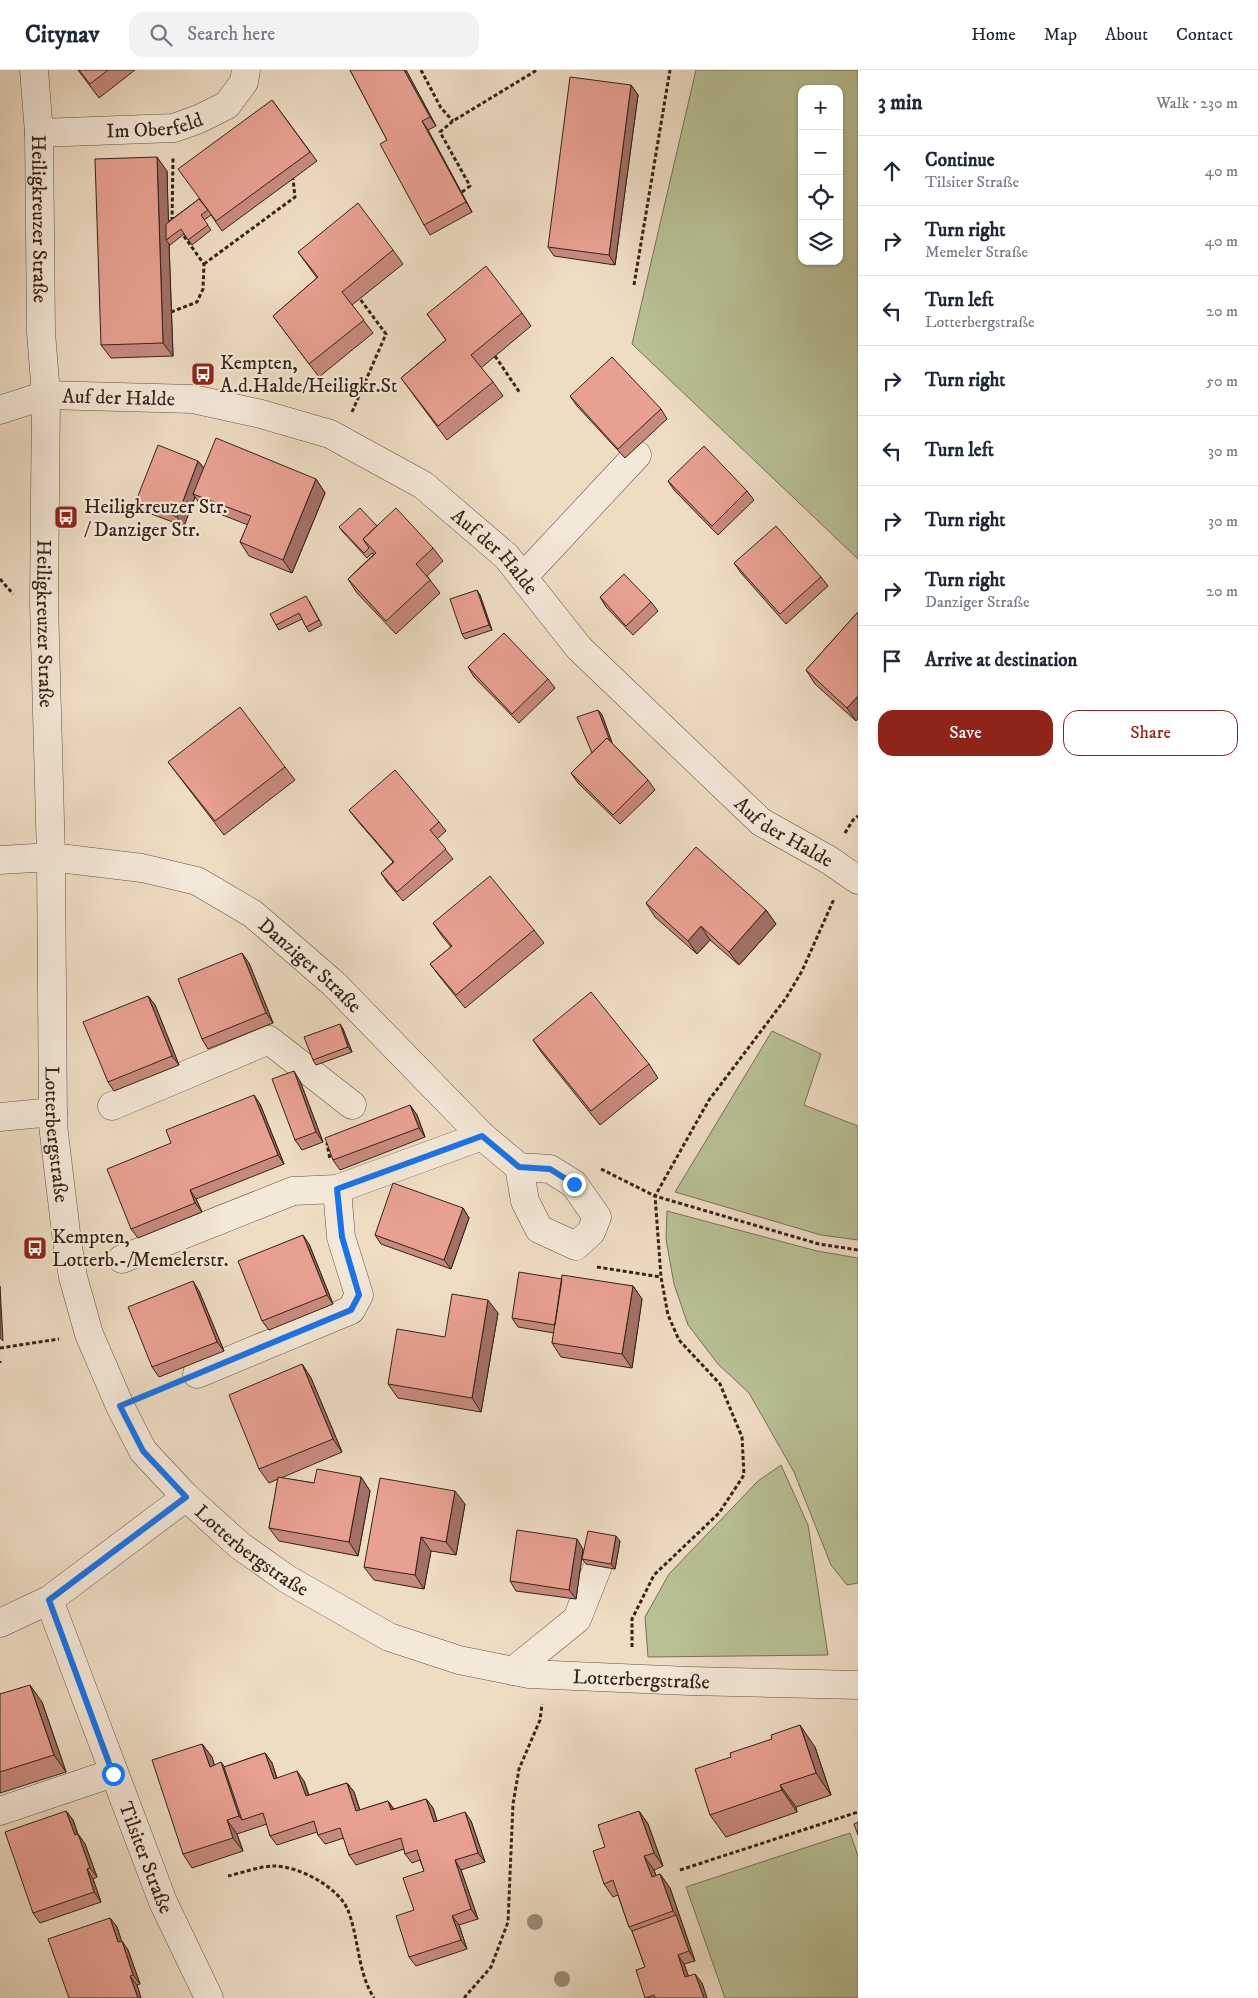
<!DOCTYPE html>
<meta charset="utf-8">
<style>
:root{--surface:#fff;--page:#f2f2f3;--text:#1f2937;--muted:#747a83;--line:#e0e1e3;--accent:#8f2418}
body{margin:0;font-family:"IM FELL DW Pica",serif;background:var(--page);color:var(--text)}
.controls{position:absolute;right:15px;top:15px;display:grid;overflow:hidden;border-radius:10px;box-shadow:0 1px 4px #0004}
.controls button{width:45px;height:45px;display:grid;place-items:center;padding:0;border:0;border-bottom:1px solid var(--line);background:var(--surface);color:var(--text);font:25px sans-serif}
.stop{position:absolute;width:15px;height:15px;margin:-11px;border:4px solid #1a73e8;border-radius:50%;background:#fff}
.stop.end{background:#1a73e8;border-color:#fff;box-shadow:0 1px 5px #0008}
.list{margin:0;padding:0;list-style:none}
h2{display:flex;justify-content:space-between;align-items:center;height:65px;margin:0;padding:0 20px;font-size:21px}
h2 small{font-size:16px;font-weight:400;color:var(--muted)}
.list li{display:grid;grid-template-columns:32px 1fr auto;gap:15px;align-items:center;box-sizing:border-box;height:70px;padding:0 20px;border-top:1px solid var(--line)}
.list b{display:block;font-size:19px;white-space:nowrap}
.list p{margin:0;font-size:16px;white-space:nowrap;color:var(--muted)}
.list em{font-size:16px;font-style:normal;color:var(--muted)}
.actions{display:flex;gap:10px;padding:15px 20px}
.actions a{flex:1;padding:11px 0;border:1px solid var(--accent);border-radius:15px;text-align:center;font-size:18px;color:var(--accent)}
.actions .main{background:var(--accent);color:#fff}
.icon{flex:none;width:28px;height:28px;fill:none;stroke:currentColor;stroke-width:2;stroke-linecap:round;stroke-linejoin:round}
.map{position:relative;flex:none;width:858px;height:1928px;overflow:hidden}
header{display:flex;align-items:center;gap:30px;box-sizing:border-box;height:70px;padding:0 25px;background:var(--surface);border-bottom:1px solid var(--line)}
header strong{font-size:24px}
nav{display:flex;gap:28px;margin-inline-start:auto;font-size:18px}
.search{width:350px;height:45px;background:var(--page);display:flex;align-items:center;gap:12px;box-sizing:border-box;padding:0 18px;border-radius:15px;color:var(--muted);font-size:19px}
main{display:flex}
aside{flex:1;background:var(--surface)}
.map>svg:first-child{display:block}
.green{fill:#b8c094;stroke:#767256;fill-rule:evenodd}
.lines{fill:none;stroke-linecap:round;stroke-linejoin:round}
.minor-casing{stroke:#625244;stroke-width:29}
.path{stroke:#342419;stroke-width:3;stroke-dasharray:4 2.5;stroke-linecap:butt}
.minor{stroke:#f4e8d8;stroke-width:28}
.tree{fill:#9a8c77}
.wall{fill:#c88a7d;stroke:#342419}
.shaded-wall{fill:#a27066;stroke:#342419}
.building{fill:#e8a091;stroke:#342419}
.route{stroke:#1a73e8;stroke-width:6}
.labels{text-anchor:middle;stroke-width:4.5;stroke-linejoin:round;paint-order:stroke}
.street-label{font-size:20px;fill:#342419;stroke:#f4e8d8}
.poi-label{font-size:20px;fill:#342419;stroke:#f4e8d8;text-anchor:start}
</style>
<header>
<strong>Citynav</strong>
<div class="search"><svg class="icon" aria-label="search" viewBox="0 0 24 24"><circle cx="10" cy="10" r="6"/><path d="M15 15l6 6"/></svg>Search here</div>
<nav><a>Home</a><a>Map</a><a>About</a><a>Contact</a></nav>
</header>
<main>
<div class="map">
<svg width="858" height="1928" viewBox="0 0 858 1928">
<rect width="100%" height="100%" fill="#eedcc3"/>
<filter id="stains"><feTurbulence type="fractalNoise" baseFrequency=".004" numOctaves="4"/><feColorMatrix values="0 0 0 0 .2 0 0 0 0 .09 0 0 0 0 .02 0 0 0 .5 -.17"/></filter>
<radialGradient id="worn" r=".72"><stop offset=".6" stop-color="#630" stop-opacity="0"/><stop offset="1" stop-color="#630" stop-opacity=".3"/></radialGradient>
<path class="green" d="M696,0H858V489L632,274ZM802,19H839V191H802Z
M772,961L821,984L804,1035L858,1056V1170L821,1165L675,1122Z
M667,1141L817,1181L858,1188V1513L847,1515L831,1495L794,1402L749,1323L718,1294L688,1255L674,1214L666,1169Z
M781,1395L808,1455L828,1585L648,1587L645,1547L669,1504L758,1411Z
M850,1763L858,1786V1928H725L686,1817Z"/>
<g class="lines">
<g class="minor-casing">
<g id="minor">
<path id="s1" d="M34,0L39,63L41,262L46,325L44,533L51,787L53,1055L67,1171L73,1207L89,1264L120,1336L143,1381L186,1427L239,1475L287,1509L389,1567L459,1590L529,1604L689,1611L858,1615"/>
<path id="s2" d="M39,63L174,58L199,49L227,35L244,12L246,0"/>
<path id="s3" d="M0,340L46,325L193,329L261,344L330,364L423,415L506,486L579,578L761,752L829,790L858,810"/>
<path d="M523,507L637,385"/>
<path id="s4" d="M0,790L51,787L142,798L197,811L253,844L334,914L482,1066L519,1097L525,1131L539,1159L576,1176L591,1162L597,1147L574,1114L550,1099L519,1097"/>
<path d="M112,1036L269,970L352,1035"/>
<path d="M0,1047L53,1042"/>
<path d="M122,1189L293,1121L337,1119L482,1066"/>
<path d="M197,1304L351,1240L359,1225L341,1167L337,1119"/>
<path id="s5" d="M49,1530L163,1832L209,1928"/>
<path d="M0,1553L49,1530L186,1427"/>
<path d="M513,1601L577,1549L598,1496"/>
<path d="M0,1741L113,1703"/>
</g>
</g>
<path class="path" d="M421,0L441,38L453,51
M462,122L470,116L440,62L453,51L537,0
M172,151L173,88
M204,194L295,127L293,109
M634,215L670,0
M171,242L197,232L203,219L204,194L183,165
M495,286L520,323
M352,342L386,264L360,229
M0,509L13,524
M845,763L853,750L858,746
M329,1072L327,1074L330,1089
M601,1099L655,1126L819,1174L858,1180
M597,1197L661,1207
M0,1278L59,1269
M0,1291V1293
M147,1325L169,1316
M632,1577V1549L654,1505L719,1443L744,1405L742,1367L720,1314L679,1270L668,1245L661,1207L655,1126L709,1030L786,928L802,901L834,829
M680,1800L858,1742
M228,1806C241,1803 261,1796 274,1796C299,1796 341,1818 349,1843C359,1871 358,1903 374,1928
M464,1928L491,1897L508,1852L513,1734L519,1699L540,1650L542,1634"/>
<use href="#minor" class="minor"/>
</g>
<g class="tree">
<circle cx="535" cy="1852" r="8"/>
<circle cx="562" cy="1909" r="8"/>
</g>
<path class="wall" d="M78,0H135L99,28Z
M350,0H406L436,56L428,60L472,142L430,165L424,155L387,70Z
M631,15L638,25L615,195L554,186L548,177Z
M272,30L317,91L222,161L211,145L204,150L211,160L192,175L184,164L170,175L169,174L173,286L111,288L101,275L167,101L168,152L199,129Z
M393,180L403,194L352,235L373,263L319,307L273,246L317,208L298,182Z
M522,243L531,256L481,298L493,312L503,326L447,370L401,308L446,270L427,244Z
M570,326L661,339L667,349L625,388L577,336Z
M198,391L204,398L316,409L325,423L292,503L249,486L240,472L248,455L202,437L195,427L184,456L143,441L136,431Z
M668,411L747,421L754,430L718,465L674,420Z
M377,456L433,478L443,491L427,506L440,523L396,564L357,523L348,509L374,484L372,483L367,488L343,462L339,457Z
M734,493L821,507L828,516L786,554L741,503Z
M480,525L492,560L465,569L462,564Z
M600,527L651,532L658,541L633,565L606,537Z
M309,531L322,555L309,562L302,549L279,560L276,555Z
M858,542V649L856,651L815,614L806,600Z
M468,597L548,609L555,618L519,653L474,607Z
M598,640L602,645L612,673L648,710L655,720L620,754L578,713L571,703L592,683Z
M168,692L285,697L295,710L224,765L178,705Z
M349,740L439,752L446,761L437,769L453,789L403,831L387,812L381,803L393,792L356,749Z
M646,833L766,840L776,854L739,895L710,870L697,884L655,847Z
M433,853L534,860L544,873L465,938L440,907L430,894L451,877L442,866Z
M249,893L273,953L208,979L202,969Z
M148,926L155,935L179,995L114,1021L108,1012Z
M340,954L343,959L352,982L316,995L313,990Z
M533,970L649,994L658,1008L600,1055L542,983Z
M300,1011L323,1072L302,1080L295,1070Z
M260,1034L284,1094L196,1129L202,1142L138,1168L131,1159L171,1073Z
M410,1035L417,1045L425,1067L340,1100L333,1090Z
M463,1138L469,1148L451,1199L381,1174L375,1165Z
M309,1174L333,1234L269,1260L262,1251Z
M562,1209L633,1216L642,1229L632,1298L561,1287L552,1273L554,1263L518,1257L512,1248Z
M199,1221L224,1281L159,1307L152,1297Z
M498,1243L481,1342L398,1328L388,1314Z
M302,1294L311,1308L342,1382L281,1408L314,1413L361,1407L370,1421L358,1486L279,1471L269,1458L278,1409L269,1413L259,1399Z
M465,1434L456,1485L431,1481L424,1519L374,1510L364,1497Z
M620,1471L615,1499L586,1494L582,1489Z
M583,1479L576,1529L516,1521L510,1511Z
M0,1624L42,1632L66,1702L0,1723Z
M202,1674L212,1687L214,1695L224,1697L265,1683L272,1693L277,1708L304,1711L309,1725L347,1713L354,1722L360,1740L388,1731L394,1739L426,1729L433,1738L437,1751H471L485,1792L461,1800L478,1849L459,1855L467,1879L416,1896L409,1887L414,1840L424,1801L420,1790L412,1793L405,1784L404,1779L356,1795L349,1785L344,1768L325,1774L318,1765L317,1762L277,1775L270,1766L267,1754L237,1764L243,1781L192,1798L183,1784Z
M815,1677L831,1725L796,1737L797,1742L726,1767L710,1745Z
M66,1741L73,1750L78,1764L85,1774L97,1807L93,1809L101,1832L40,1853L33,1843Z
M639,1741L648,1754L663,1796L654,1800L656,1806L660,1804L670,1818L695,1891L684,1894L688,1906L702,1913L707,1928H645V1897L632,1861L629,1857L618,1825L613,1827L604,1814L605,1777Z
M110,1848L117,1857L121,1871L128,1880L140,1914L137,1915L141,1928H69Z"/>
<path class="shaded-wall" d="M404,0H406L436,56L430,47Z
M631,15L638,25L615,195L609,185Z
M422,51L428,60L472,142L466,132Z
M157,87L167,101L169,168L166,170L169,174L173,286L163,273Z
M198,391L205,400L193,424L195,427L184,456L177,447Z
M316,409L325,423L292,503L283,490Z
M477,520L480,525L492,560L489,555Z
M858,626V649L856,651L847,638Z
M598,640L602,645L614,678L610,673Z
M766,840L776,854L739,895L729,882Z
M701,856L710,870L697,884L688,871Z
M242,883L249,893L273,953L266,943Z
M148,926L155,935L179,995L172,986Z
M340,954L343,959L352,982L348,977Z
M294,1001L300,1011L323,1072L316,1062Z
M254,1025L260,1034L284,1094L278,1085Z
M410,1035L417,1045L425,1067L419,1058Z
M190,1120L196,1129L202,1142L195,1133Z
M463,1138L469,1148L451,1199L444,1190Z
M303,1165L309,1174L333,1234L327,1225Z
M193,1211L199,1221L224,1281L217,1272Z
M0,1216L3,1271L0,1268Z
M633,1216L642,1229L632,1298L622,1284Z
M488,1230L498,1243L481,1342L472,1328Z
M302,1294L311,1308L342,1382L333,1369Z
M361,1407L370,1421L358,1486L349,1472Z
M455,1421L465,1434L456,1485L446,1472Z
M616,1466L620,1471L615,1499L611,1494Z
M421,1467L431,1481L424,1519L415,1505Z
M577,1469L583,1479L576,1529L569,1520Z
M30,1615L42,1632L66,1702L54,1685Z
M800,1655L815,1677L831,1725L816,1703Z
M202,1674L212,1687L219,1710L210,1697Z
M265,1683L272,1693L280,1719L274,1709Z
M221,1692L231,1706L242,1750L239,1746Z
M297,1701L304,1711L312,1736L306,1726Z
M347,1713L354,1722L363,1751L356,1741Z
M780,1715L796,1737L797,1742L782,1720Z
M426,1729L433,1738L440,1761L434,1752Z
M388,1731L394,1740H391Z
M66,1741L73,1750L81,1775L75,1765Z
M639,1741L648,1754L663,1796L654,1783Z
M465,1742L471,1751L485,1792L478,1783Z
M227,1750L237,1764L243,1781L233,1768Z
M78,1764L85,1774L97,1807L90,1798Z
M644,1786L654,1800L661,1821L652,1807Z
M455,1790L461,1800L478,1849L471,1839Z
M87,1799L93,1809L101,1832L94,1822Z
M660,1804L670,1818L695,1891L689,1881L676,1845L673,1841Z
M452,1846L459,1855L467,1879L461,1870Z
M110,1848L117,1857L125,1881L118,1872Z
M122,1871L128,1880L140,1914L133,1905Z
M678,1885L684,1894L692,1916L685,1907Z
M695,1904L702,1913L707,1928H704Z
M130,1906L137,1915L141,1928H138Z"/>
<path class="building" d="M79,0H108L90,14Z
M350,0H404L430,47L422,51L466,132L424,155L380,74L387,70Z
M570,7L631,15L609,185L548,177Z
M272,30L310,82L216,151L178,99Z
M157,87L163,273L101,275L95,89Z
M199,129L208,140L201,145L208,155L188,170L181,159L166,170V154Z
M358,133L393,180L342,222L364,250L309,294L273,246L318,207L298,182Z
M486,196L522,243L471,285L493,312L438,356L401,308L446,270L427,244Z
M612,287L661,339L618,379L570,326Z
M216,368L316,409L283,490L240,472L251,446L193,424Z
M158,375L198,391L177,447L136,431Z
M704,376L747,421L712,456L668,411Z
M360,438L377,456L363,469L369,478L364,483L339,457Z
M396,438L433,478L416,494L430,510L386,551L348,509L376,483L363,469Z
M776,456L821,507L780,544L734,493Z
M624,504L651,532L626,556L600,527Z
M477,520L489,555L462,564L450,529Z
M306,526L319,550L306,557L299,543L276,555L270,544Z
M858,542V626L847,638L806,600Z
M504,563L548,609L512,644L468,597Z
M240,637L285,697L215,751L168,692Z
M598,640L610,671L607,668L592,683L577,647Z
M607,668L648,710L613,745L571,703Z
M395,700L439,752L430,760L446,779L397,822L381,803L394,792L349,740Z
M696,777L766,840L729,882L701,856L688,871L646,833Z
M490,806L534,860L456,925L430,894L452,876L433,853Z
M242,883L266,943L202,969L178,909Z
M591,922L649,994L591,1041L533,970Z
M148,926L172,986L108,1012L83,952Z
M340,954L348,977L313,990L304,967Z
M294,1001L316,1062L295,1070L272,1009Z
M254,1025L278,1085L190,1120L195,1133L131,1159L107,1099L171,1073L166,1060Z
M410,1035L419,1058L333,1090L325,1068Z
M393,1113L463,1138L444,1190L375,1165Z
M303,1165L327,1225L262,1251L238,1191Z
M519,1202L562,1209L555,1255L512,1248Z
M562,1205L633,1216L622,1284L552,1273Z
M193,1211L217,1272L152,1297L128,1237Z
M452,1224L488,1230L472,1328L388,1314L397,1259L445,1267Z
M302,1294L333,1369L259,1399L229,1325Z
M317,1399L361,1407L349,1472L269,1458L278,1407L314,1413Z
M380,1408L455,1421L446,1472L421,1467L415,1505L364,1497Z
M517,1460L577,1469L569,1520L510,1511Z
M588,1461L616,1466L611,1494L582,1489Z
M30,1615L54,1685L0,1702V1624Z
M800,1655L816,1703L780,1715L782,1720L710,1745L695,1699L731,1687L730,1683L772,1669L771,1665Z
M202,1674L210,1697L221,1692L239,1746L227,1750L233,1768L183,1784L152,1690Z
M265,1683L274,1709L297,1701L306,1726L347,1713L356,1741L388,1731L391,1740L426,1729L434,1752L465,1742L478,1783L455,1790L471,1839L452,1846L461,1870L409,1887L396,1846L414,1840L403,1808L424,1801L417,1780L405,1784L401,1768L349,1785L340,1758L318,1765L314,1751L270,1766L263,1743L242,1750L224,1697Z
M66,1741L75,1765L78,1764L90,1798L87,1799L94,1822L33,1843L5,1762Z
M639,1741L654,1783L644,1786L652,1807L660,1804L673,1841L629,1857L613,1810L604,1814L593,1781L605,1777L598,1755Z
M858,1752V1765L854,1754Z
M676,1845L689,1881L678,1885L685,1907L695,1904L704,1928H655L654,1925L645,1928L636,1900L645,1897L632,1861Z
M110,1848L118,1872L122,1871L133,1905L130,1906L138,1928H69L48,1869Z"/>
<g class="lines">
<path class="route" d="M113,1704L49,1530L186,1427L143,1381L120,1336L351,1240L359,1225L342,1167L337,1119L482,1066L519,1097L550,1099L574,1114"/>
</g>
<defs>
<g id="bus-square" transform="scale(1.25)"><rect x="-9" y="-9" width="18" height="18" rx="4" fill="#8f2418" stroke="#f4e8d8"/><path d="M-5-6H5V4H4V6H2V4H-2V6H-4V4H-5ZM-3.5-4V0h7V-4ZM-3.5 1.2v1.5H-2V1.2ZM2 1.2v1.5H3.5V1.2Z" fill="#fff"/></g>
</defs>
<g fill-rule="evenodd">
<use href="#bus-square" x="203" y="304"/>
<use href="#bus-square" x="66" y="447"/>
<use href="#bus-square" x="35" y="1178"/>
</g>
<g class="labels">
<g class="street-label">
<text dy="7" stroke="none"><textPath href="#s2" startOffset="116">Im Oberfeld</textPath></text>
<text dy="7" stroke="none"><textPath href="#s1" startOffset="149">Heiligkreuzer Straße</textPath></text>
<text dy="7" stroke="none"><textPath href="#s3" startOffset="121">Auf der Halde</textPath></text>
<text dy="7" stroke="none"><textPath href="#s3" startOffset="541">Auf der Halde</textPath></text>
<text dy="7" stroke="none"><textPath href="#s1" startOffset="554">Heiligkreuzer Straße</textPath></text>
<text dy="7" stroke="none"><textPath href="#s3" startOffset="946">Auf der Halde</textPath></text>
<text dy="7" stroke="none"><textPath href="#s4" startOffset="341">Danziger Straße</textPath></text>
<text dy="7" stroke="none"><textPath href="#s1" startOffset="1065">Lotterbergstraße</textPath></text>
<text dy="7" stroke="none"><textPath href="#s1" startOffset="1545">Lotterbergstraße</textPath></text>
<text dy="7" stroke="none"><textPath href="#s1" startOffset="1965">Lotterbergstraße</textPath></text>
<text dy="7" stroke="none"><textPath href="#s5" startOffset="275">Tilsiter Straße</textPath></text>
</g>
<g class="poi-label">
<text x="220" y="299">Kempten,<tspan x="220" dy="23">A.d.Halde/Heiligkr.St</tspan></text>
<text x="84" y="443">Heiligkreuzer Str.<tspan x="84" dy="23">/ Danziger Str.</tspan></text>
<text x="52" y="1173">Kempten,<tspan x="52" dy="23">Lotterb.-/Memelerstr.</tspan></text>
</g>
</g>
<rect width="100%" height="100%" filter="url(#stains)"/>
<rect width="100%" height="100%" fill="url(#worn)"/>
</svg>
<div class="controls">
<button>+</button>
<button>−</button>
<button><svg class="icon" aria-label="locate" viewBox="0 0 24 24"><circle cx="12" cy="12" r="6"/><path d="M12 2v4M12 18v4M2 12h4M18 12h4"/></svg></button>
<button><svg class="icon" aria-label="layers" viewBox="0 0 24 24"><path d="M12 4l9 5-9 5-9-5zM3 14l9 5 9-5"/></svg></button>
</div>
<div class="stop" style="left:113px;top:1704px"></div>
<div class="stop end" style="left:574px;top:1114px"></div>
</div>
<aside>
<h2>3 min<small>Walk · 230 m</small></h2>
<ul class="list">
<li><svg class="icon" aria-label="ahead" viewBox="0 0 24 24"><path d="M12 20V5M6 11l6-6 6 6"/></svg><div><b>Continue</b><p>Tilsiter Straße</p></div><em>40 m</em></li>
<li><svg class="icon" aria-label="right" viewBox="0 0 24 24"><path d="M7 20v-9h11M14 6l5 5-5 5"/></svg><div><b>Turn right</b><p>Memeler Straße</p></div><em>40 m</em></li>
<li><svg class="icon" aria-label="left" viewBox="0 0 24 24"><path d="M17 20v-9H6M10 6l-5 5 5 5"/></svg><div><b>Turn left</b><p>Lotterbergstraße</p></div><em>20 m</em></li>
<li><svg class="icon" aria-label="right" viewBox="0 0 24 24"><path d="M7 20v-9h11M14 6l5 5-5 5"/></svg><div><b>Turn right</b></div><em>50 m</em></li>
<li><svg class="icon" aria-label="left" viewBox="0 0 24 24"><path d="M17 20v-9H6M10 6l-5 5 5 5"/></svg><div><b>Turn left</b></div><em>30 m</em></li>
<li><svg class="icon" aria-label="right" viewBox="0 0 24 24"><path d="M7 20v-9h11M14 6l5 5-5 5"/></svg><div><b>Turn right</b></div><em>30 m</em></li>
<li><svg class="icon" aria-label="right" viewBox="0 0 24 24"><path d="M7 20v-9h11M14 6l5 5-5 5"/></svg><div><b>Turn right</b><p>Danziger Straße</p></div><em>20 m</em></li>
<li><svg class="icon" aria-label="arrive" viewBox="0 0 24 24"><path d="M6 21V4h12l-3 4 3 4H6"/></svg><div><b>Arrive at destination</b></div></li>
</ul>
<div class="actions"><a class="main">Save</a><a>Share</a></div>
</aside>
</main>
